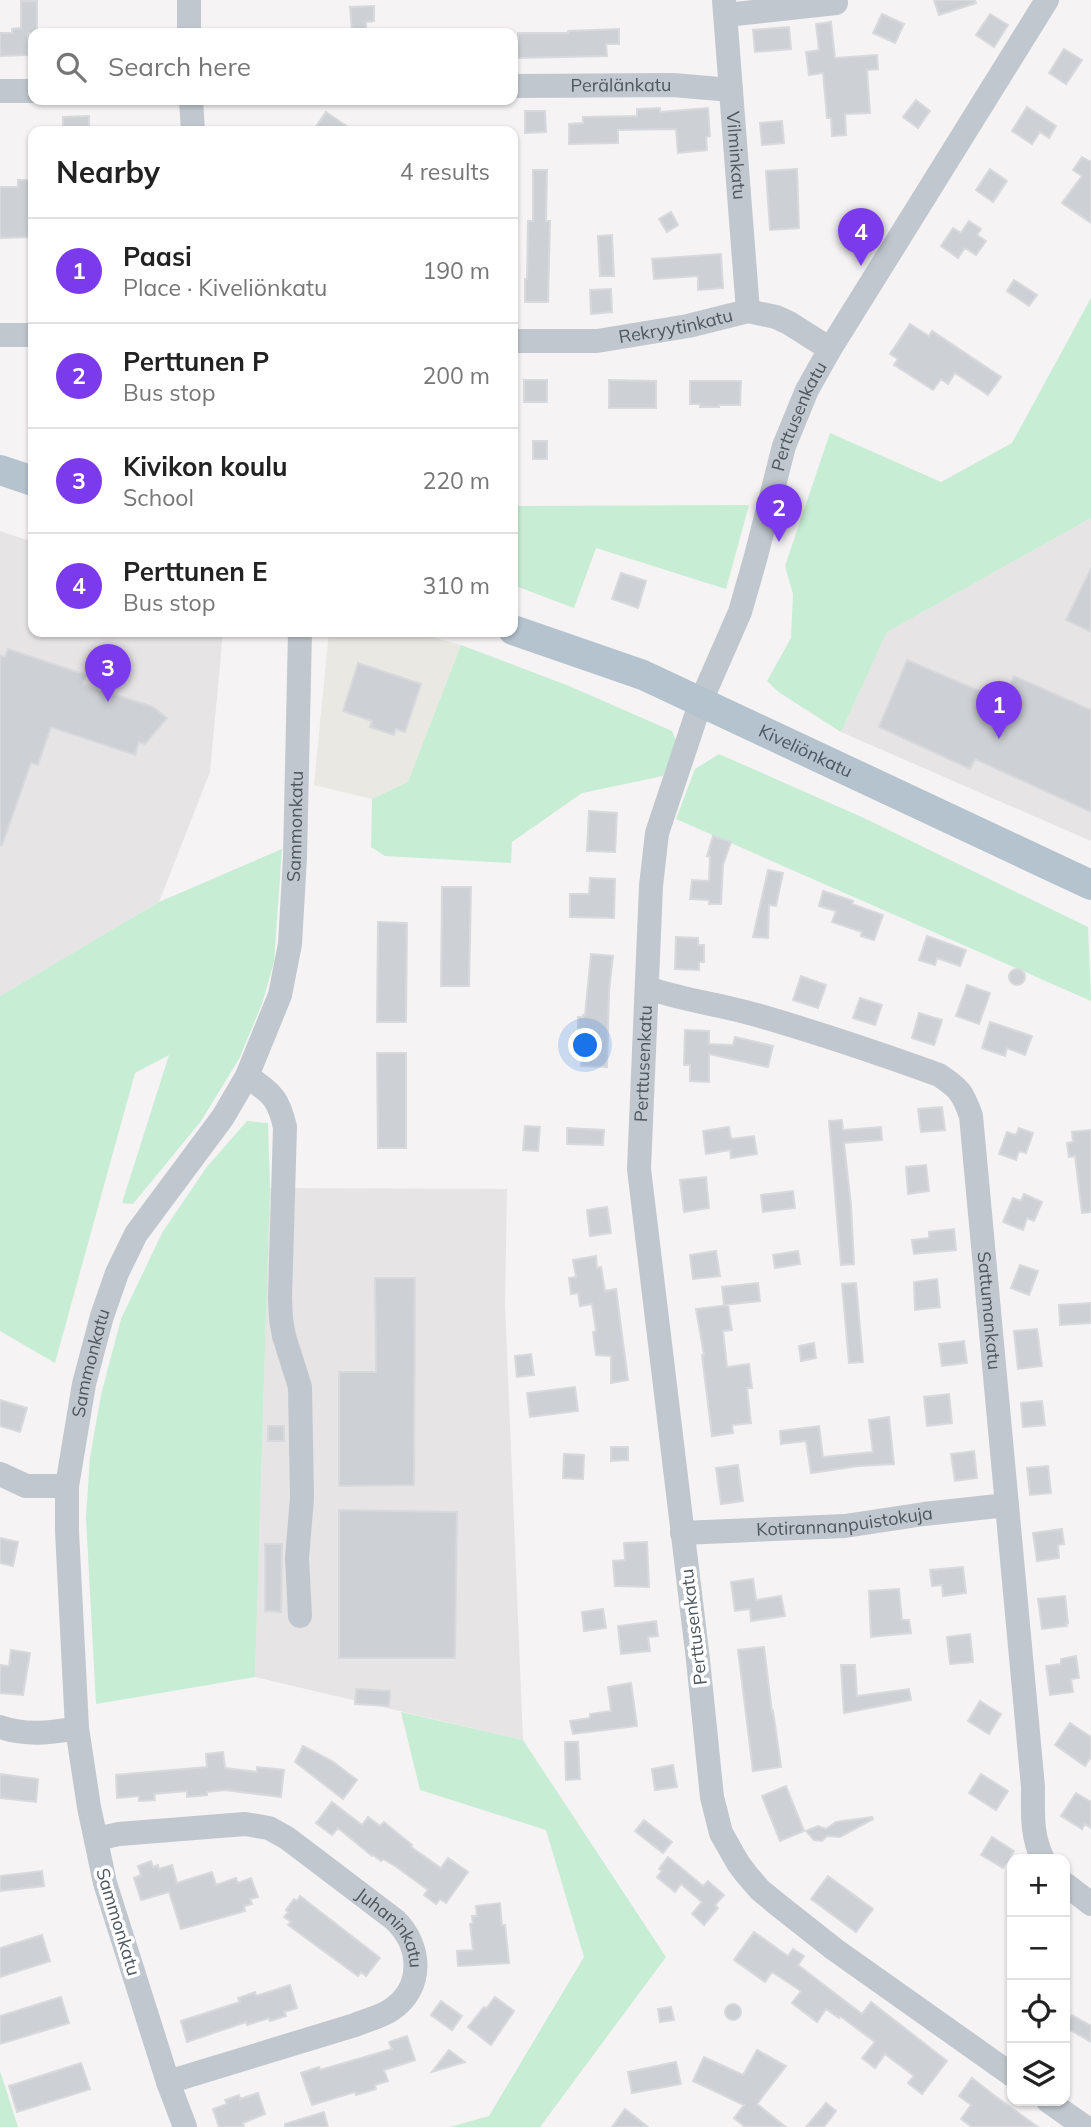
<!DOCTYPE html>
<meta charset="utf-8">
<style>
:root{--surface:#fff;--page:#f6f6f6;--text:#222;--muted:#767676;--line:#e0e0e0;--accent:#7c3aed}
body{margin:0;font-family:Mulish,sans-serif;background:var(--page);color:var(--text)}
.controls{position:absolute;right:21px;bottom:21px;display:grid;overflow:hidden;border-radius:14px;box-shadow:0 2px 5px #0004}
.controls button{width:63px;height:63px;display:grid;place-items:center;padding:0;border:0;border-bottom:2px solid var(--line);background:var(--surface);color:var(--text);font:35px sans-serif}
.you{position:absolute;left:586px;top:1046px;width:24px;height:24px;margin:-18px;border:5px solid #fff;border-radius:50%;background:#1a73e8;box-shadow:0 0 0 10px #1a73e833}
.badge{display:grid;place-items:center;width:46px;height:46px;border-radius:50%;background:var(--accent);color:#fff;font-size:23px;font-weight:700}
.pin{position:absolute;translate:-50% -58px;filter:drop-shadow(0 2px 4px #0008)}
.pin::after{content:'';position:absolute;top:37px;width:24px;height:21px;background:inherit;clip-path:polygon(0 0,100% 0,50% 100%)}
.list{margin:0;padding:0;list-style:none}
h2{display:flex;justify-content:space-between;align-items:center;height:91px;margin:0;padding:0 28px;font-size:30px}
h2 small{font-size:23px;font-weight:400;color:var(--muted)}
.list li{display:grid;grid-template-columns:46px 1fr auto;gap:21px;align-items:center;box-sizing:border-box;height:105px;padding:0 28px;border-top:2px solid var(--line)}
.list b{display:block;font-size:26px;white-space:nowrap}
.list p{margin:0;font-size:23px;white-space:nowrap;color:var(--muted)}
.list em{font-size:23px;font-style:normal;color:var(--muted)}
.icon{flex:none;width:38px;height:38px;fill:none;stroke:currentColor;stroke-width:2;stroke-linecap:round;stroke-linejoin:round}
.map{position:relative;flex:none;width:1091px;height:2127px;overflow:hidden}
.search{position:absolute;background:var(--surface);box-shadow:0 2px 5px #0004;left:28px;top:28px;width:490px;height:77px;display:flex;align-items:center;gap:18px;box-sizing:border-box;padding:0 24px;border-radius:14px;color:var(--muted);font-size:26px}
.panel{position:absolute;background:var(--surface);box-shadow:0 2px 5px #0004;left:28px;top:126px;width:490px;height:511px;border-radius:14px}
.map>svg:first-child{display:block}
.commercial{fill:#eae8e2}
.education{fill:#e6e4e4}
.green{fill:#c7edd4}
.building{fill:#cdd0d5;stroke:#d8d9dd;stroke-width:2}
.lines{fill:none;stroke-linecap:round;stroke-linejoin:round}
.minor{stroke:#c0c7ce;stroke-width:24}
.major{stroke:#b5c3ce;stroke-width:30}
.labels{text-anchor:middle;stroke-width:7;stroke-linejoin:round;paint-order:stroke}
.street-label{font-size:18px;fill:#4c575f;stroke:#fff}
</style>
<div class="map">
<svg width="1091" height="2127" viewBox="0 0 1091 2127">
<rect width="100%" height="100%" fill="#f5f3f3"/>
<path class="commercial" d="M329,632H413L461,645L408,783L372,799L314,785Z"/>
<path class="education" d="M1091,518V841L841,732L887,632Z
M0,531L33,542V632H223L210,772L159,902L0,996Z
M270,1188L507,1189L505,1304L523,1740L255,1677Z"/>
<path class="green" d="M1091,298V518L887,632L841,732L780,693L767,681L791,638L793,594L785,566L830,433L941,482L1012,443Z
M749,505L726,589L596,548L574,608L513,585V506Z
M461,645L569,686L672,731L677,743L663,776L582,793L512,842L511,863L385,856L371,847L372,799L408,782Z
M719,754L864,818L1088,927L1091,1001L676,819L695,769Z
M282,849L274,962L262,1004L239,1059L201,1121L133,1204L122,1203L169,1055L135,1073L55,1363L0,1331V996L159,902Z
M247,1121L268,1123L270,1188L255,1677L96,1704L86,1518L90,1457L101,1395L121,1319L162,1233L206,1168Z
M401,1712L523,1740L666,1957L540,2127H450L489,2116L584,1957L546,1830L420,1790Z
M0,2071L18,2127H0Z"/>
<path class="building" d="M934,0H975L976,3L939,15Z
M21,1H37V33H28V55L0,56V33H12V29L21,28Z
M374,6V21L366,22V29L352,30L350,7Z
M882,14L904,24L895,43L873,33Z
M990,14L1008,25L994,47L976,35Z
M831,22L835,58L877,55L878,69L867,70L870,113L845,114L846,135L832,136L831,118H827L823,73L809,75L806,52L819,50L816,24Z
M789,27L791,49L755,52L753,30Z
M619,29V44H606L607,56L517,58L518,33H568V31Z
M1064,49L1082,60L1066,84L1049,73Z
M916,100L930,111L918,128L903,117Z
M1027,107L1056,126L1049,138L1040,132L1032,144L1012,131Z
M660,108V112L708,108L710,136L706,137L707,150L678,153L676,129L618,130V143L569,144V124L583,123V117L637,116V109Z
M525,111H545L546,132L525,133Z
M326,112L354,131H313Z
M89,116V131H63V117Z
M782,121L784,143L762,145L760,123Z
M1082,157L1091,162V223L1062,203L1082,176L1073,170Z
M797,169L799,228L770,230L766,171Z
M990,169L1007,181L993,202L976,190Z
M533,170H547L546,221H550L548,302H525V279H527L528,221H533Z
M18,180H31V237L0,238V187H18Z
M671,212L678,225L667,232L659,219Z
M969,221L981,229L977,235L986,241L976,255L965,248L958,258L941,246L953,228L961,233Z
M612,235L614,276H600L598,236Z
M721,254L723,288L698,290V276L654,279L652,259Z
M1014,280L1037,295L1029,306L1007,291Z
M611,289L612,312L591,314L590,290Z
M910,324L929,336L932,331L1001,377L988,395L955,373L948,384L941,379L933,390L894,365L898,359L890,354Z
M524,380H547V402H524Z
M609,380L656,381V408H609Z
M690,381H741L740,405H719V407H700V404H690Z
M533,441H547V459H533Z
M1091,568V632L1066,620Z
M621,573L646,581L638,608L612,599Z
M8,649L86,675L83,684L153,707L167,718L145,744L139,742L135,755L51,727L38,765L31,763L2,845H0V655L5,657Z
M907,660L1003,701L1014,676L1091,710V812L975,759L970,769L879,727Z
M358,663L421,684L405,732L396,729L394,735L370,727L372,721L343,711Z
M589,811L617,813L615,852L587,851Z
M713,836L731,842L723,865L721,904H709V900L690,899L692,880L709,881L710,857L707,856Z
M768,870L783,873L776,906L769,905L768,938L753,937Z
M590,878L615,879L614,918L570,917V894H589Z
M442,887H471L469,986H441Z
M823,891L853,901L852,904L883,915L874,940L861,936L862,932L832,922L836,911L819,906Z
M378,922L407,923L406,1022H377Z
M927,936L966,950L960,966L937,958L935,965L919,960Z
M676,937L698,938V945H704V962H699V970L675,969Z
M591,954L613,956L609,991L607,1067L581,1066L582,1039H578V1017H583V1015H585Z
M1009 977a8 8 0 1 1 16 0a8 8 0 1 1-16 0Z
M801,976L826,985L818,1008L793,1000Z
M967,985L990,993L979,1024L956,1016Z
M860,998L882,1005L875,1025L853,1018Z
M919,1013L942,1020L934,1045L912,1038Z
M990,1022L1032,1036L1025,1055L1007,1048L1005,1056L982,1048Z
M685,1030L709,1031V1044L733,1045L735,1037L773,1046L768,1067L709,1054V1082L690,1081V1065H684Z
M377,1053H406V1148H378Z
M942,1107L945,1130L921,1132L918,1109Z
M842,1120L843,1130L881,1127L882,1140L844,1143L851,1205L854,1264L841,1265L829,1121Z
M525,1126L540,1127L538,1151L523,1150Z
M729,1127L731,1139L754,1136L757,1154L731,1158L730,1150L706,1154L703,1131Z
M567,1128L604,1130L603,1145L567,1144Z
M1019,1128L1033,1133L1026,1153L1019,1151L1016,1160L999,1154L1007,1132L1016,1135Z
M1091,1130V1212L1082,1213L1075,1156L1069,1157L1067,1143L1073,1142L1072,1132Z
M926,1165L929,1191L908,1194L906,1167Z
M706,1177L709,1208L684,1212L680,1180Z
M793,1191L795,1208L763,1212L761,1195Z
M1024,1194L1042,1202L1034,1221L1027,1218L1023,1230L1003,1222L1013,1198L1021,1201Z
M607,1207L611,1233L590,1236L587,1210Z
M954,1229L956,1250L914,1254L912,1240L929,1238V1232Z
M716,1251L720,1276L693,1279L690,1255Z
M798,1251L800,1264L775,1268L773,1255Z
M596,1256L597,1268L601,1267L605,1291L616,1289L628,1380L611,1383V1356L596,1355L593,1332L596,1331L592,1304L580,1306L578,1293L571,1294L569,1278L576,1277L573,1260Z
M1020,1265L1038,1271L1029,1295L1011,1288Z
M375,1278H415L414,1485L339,1486V1372H376Z
M937,1279L940,1307L915,1310L914,1282Z
M758,1283L760,1301L724,1305L722,1287Z
M856,1283L863,1362L849,1363L842,1284Z
M1091,1303V1323L1060,1325L1059,1305Z
M728,1305L732,1330L723,1331L727,1367L749,1364L752,1388H747L751,1423L732,1425L733,1433L712,1436L702,1355H704L696,1309Z
M1037,1329L1042,1366L1018,1369L1014,1331Z
M964,1341L967,1363L942,1366L939,1344Z
M814,1343L816,1358L801,1361L799,1346Z
M531,1354L534,1375L517,1377L515,1356Z
M575,1387L578,1411L530,1417L527,1393Z
M949,1394L952,1423L927,1426L924,1397Z
M0,1400L27,1408L20,1432L0,1426Z
M1042,1401L1045,1425L1023,1427L1021,1403Z
M889,1417L894,1464L858,1466L811,1473L806,1441L781,1444L780,1431L819,1426L823,1457L873,1452L869,1420Z
M268,1426H284V1441H268Z
M611,1447H628V1460L611,1461Z
M974,1451L977,1478L955,1481L951,1454Z
M564,1454L584,1455L583,1479L563,1478Z
M738,1465L743,1501L721,1504L716,1468Z
M1048,1466L1051,1493L1030,1495L1027,1468Z
M339,1510L457,1512L455,1658H339Z
M1062,1529L1064,1544L1058,1545L1059,1558L1037,1561L1033,1533Z
M0,1538L18,1542L13,1566L0,1563Z
M647,1542L649,1587L615,1586L613,1561L625,1560L624,1543Z
M265,1544H282L281,1612L265,1611Z
M963,1567L966,1593L943,1596L942,1585L932,1586L930,1570Z
M753,1579L756,1600L781,1596L785,1616L751,1621L750,1609L735,1611L731,1582Z
M899,1589L902,1620H909L911,1633L871,1637L869,1591Z
M1065,1596L1068,1623H1066L1067,1626L1042,1629L1038,1599Z
M603,1609L606,1628L584,1631L582,1612Z
M656,1621L658,1636L648,1637L650,1651L621,1654L618,1626Z
M970,1634L973,1662L950,1664L947,1637Z
M764,1647L772,1712L773,1711L781,1767L753,1771L738,1650Z
M11,1650L30,1653L23,1695L0,1693V1665L9,1666Z
M1076,1656L1079,1678L1071,1679L1073,1692L1050,1695L1046,1666L1061,1664V1659Z
M841,1665H855L857,1696L909,1689L911,1700L844,1713Z
M631,1683L637,1726L573,1734L570,1721L590,1718V1714L611,1711L608,1687Z
M356,1689L390,1691L389,1706L355,1704Z
M980,1701L1001,1714L989,1734L968,1721Z
M1070,1723L1091,1737V1757L1085,1766L1055,1745Z
M565,1742H578L580,1779L566,1780Z
M303,1746L332,1761L357,1780L343,1799L295,1762Z
M223,1752L225,1768L257,1772V1767L284,1770L281,1797L225,1790L207,1792V1795L187,1797V1791L154,1794L155,1800L139,1801V1796L117,1798L116,1775L207,1767L206,1754Z
M673,1765L677,1787L655,1790L652,1769Z
M0,1774L38,1779L36,1802L0,1798Z
M981,1774L1008,1791L996,1810L969,1793Z
M786,1786L804,1831L780,1841L762,1796Z
M1076,1793L1091,1802V1828L1085,1824L1082,1829L1061,1816Z
M332,1802L362,1825L368,1817L380,1826L384,1822L412,1845L411,1847L441,1868L448,1858L468,1872L446,1903L440,1899L436,1904L424,1895L428,1890L395,1866L383,1859L381,1861L373,1855L372,1856L338,1828L332,1835L316,1823Z
M872,1817L873,1819L840,1837L827,1836L822,1841L814,1840L806,1831L818,1826L826,1829L836,1822Z
M644,1820L672,1842L663,1853L635,1831Z
M992,1837L1014,1851L1003,1868L981,1855Z
M668,1857L703,1886L708,1881L724,1895L715,1905L718,1908L704,1925L692,1914L702,1902L681,1884L675,1892L657,1877L662,1871L659,1869Z
M151,1861L153,1867L158,1865L159,1869L172,1865L177,1883L212,1872L216,1885L236,1878L238,1883L251,1878L258,1897L250,1899L252,1904L244,1906L245,1911L181,1929L169,1892L141,1900L134,1878L141,1875L138,1866Z
M42,1871L44,1886L0,1891V1876Z
M828,1876L873,1909L856,1932L811,1899Z
M300,1896L380,1958L366,1976L361,1972L358,1976L288,1925L291,1922L284,1917L288,1912L286,1910L294,1899L297,1901Z
M500,1903L502,1925H505L509,1963L458,1966L457,1951L473,1950L470,1924L473,1923L472,1916H477L476,1906Z
M754,1932L788,1956L793,1949L804,1956L798,1965L862,2014L871,2002L947,2061L922,2094L908,2083L914,2076L885,2054L875,2068L862,2058L875,2042L840,2016L839,2018L826,2009L817,2022L792,2003L801,1991L772,1972L765,1982L734,1960Z
M42,1935L50,1961L0,1977V1948Z
M290,1985L297,2008L284,2012L286,2016L270,2021L269,2018L247,2025L246,2022L187,2042L181,2021L240,2002L238,1998L255,1992L256,1996Z
M61,1997L69,2023L0,2044V2016Z
M495,1997L514,2011L491,2045L468,2027L484,2007L486,2009Z
M441,2001L462,2016L452,2030L431,2015Z
M725 2012a8 8 0 1 1 16 0a8 8 0 1 1-16 0Z
M671,2007L674,2020L660,2022L658,2009Z
M1072,2015L1091,2026V2042L1065,2027Z
M407,2036L415,2060L384,2070L388,2081L375,2085L376,2089L356,2095L355,2092L312,2105L301,2073L319,2067L320,2070L392,2049L389,2042Z
M449,2050L465,2062L432,2072Z
M757,2050L786,2066L757,2104L786,2127H745L734,2118L744,2105L693,2081L704,2057L743,2075Z
M676,2062L681,2084L632,2093L628,2072Z
M81,2063L90,2089L17,2112L9,2086Z
M972,2078L995,2096L1038,2127H972L961,2119L971,2105L959,2096Z
M258,2093L265,2114L243,2123L244,2127H219L213,2109L227,2104L225,2100L239,2095L240,2099Z
M826,2103L836,2111L824,2127H806Z
M625,2109L648,2127H612Z
M324,2112L328,2127H285V2124Z"/>
<g class="lines">
<g class="minor">
<path d="M189,0V33"/>
<path id="s1" d="M724,0L748,311"/>
<path d="M726,15L836,3"/>
<path id="s2" d="M513,86L673,85L731,90"/>
<path d="M0,91H33"/>
<path d="M191,100L193,131"/>
<path d="M0,335H33"/>
<path id="s3" d="M513,341H597L688,326L748,311L776,317L789,323L830,349"/>
<path id="s4" d="M648,988C682,1000 718,1004 753,1014C816,1032 878,1053 939,1075C959,1088 963,1093 971,1116L1033,1787C1033,1812 1031,1836 1043,1859"/>
<path d="M247,1076C272,1094 278,1097 285,1127L280,1298L281,1319L284,1336L300,1387L302,1498L297,1558L300,1616"/>
<path d="M0,1474L26,1486H67"/>
<path id="s5" d="M682,1533L845,1526L924,1514L1007,1505"/>
<path d="M0,1727C26,1736 51,1733 77,1728"/>
<path id="s6" d="M96,1839L119,1834L245,1824L269,1828L287,1838L395,1920C422,1946 424,1988 391,2010C380,2017 367,2020 355,2025L168,2082"/>
<path d="M1065,1884L1091,1904"/>
<path id="s7" d="M1012,2075L834,1949L777,1904L760,1890L747,1875L738,1863L721,1833L712,1797L698,1660L639,1169L651,886L657,833L701,701L740,612L756,556L784,446L807,390L830,349L1047,0"/>
<path d="M1048,2101L1085,2127"/>
<path id="s8" d="M185,2127L168,2082L105,1883L89,1807L77,1728L67,1531V1486L84,1384L102,1316L117,1273L136,1234L223,1117L247,1076L280,995L290,944L295,857L300,632"/>
</g>
<g class="major">
<path d="M0,470L33,481"/>
<path id="s9" d="M513,630L643,675L1091,885"/>
</g>
</g>
<g class="labels">
<g class="street-label">
<text dy="6" stroke="none"><textPath href="#s2" startOffset="108">Perälänkatu</textPath></text>
<text dy="6" stroke="none"><textPath href="#s1" startOffset="156">Vilminkatu</textPath></text>
<text dy="6" stroke="none"><textPath href="#s3" startOffset="164">Rekryytinkatu</textPath></text>
<text dy="6" stroke="none"><textPath href="#s7" startOffset="1829">Perttusenkatu</textPath></text>
<text dy="6" stroke="none"><textPath href="#s9" startOffset="317">Kiveliönkatu</textPath></text>
<text dy="6" stroke="none"><textPath href="#s8" startOffset="1370">Sammonkatu</textPath></text>
<text dy="6" stroke="none"><textPath href="#s7" startOffset="1157">Perttusenkatu</textPath></text>
<text dy="6" stroke="none"><textPath href="#s4" startOffset="553">Sattumankatu</textPath></text>
<text dy="6" stroke="none"><textPath href="#s8" startOffset="782">Sammonkatu</textPath></text>
<text dy="6" stroke="none"><textPath href="#s5" startOffset="163">Kotirannanpuistokuja</textPath></text>
<text transform="translate(694 1627) rotate(-97)" y="6">Perttusenkatu</text>
<text transform="translate(118 1922) rotate(73)" y="6">Sammonkatu</text>
<text dy="6" stroke="none"><textPath href="#s6" startOffset="334">Juhaninkatu</textPath></text>
</g>
</g>
</svg>
<div class="controls">
<button>+</button>
<button>−</button>
<button><svg class="icon" aria-label="locate" viewBox="0 0 24 24"><circle cx="12" cy="12" r="6"/><path d="M12 2v4M12 18v4M2 12h4M18 12h4"/></svg></button>
<button><svg class="icon" aria-label="layers" viewBox="0 0 24 24"><path d="M12 4l9 5-9 5-9-5zM3 14l9 5 9-5"/></svg></button>
</div>
<div class="you"></div>
<div class="pin badge" style="left:999px;top:739px">1</div>
<div class="pin badge" style="left:779px;top:542px">2</div>
<div class="pin badge" style="left:108px;top:702px">3</div>
<div class="pin badge" style="left:861px;top:266px">4</div>
<div class="search"><svg class="icon" aria-label="search" viewBox="0 0 24 24"><circle cx="10" cy="10" r="6"/><path d="M15 15l6 6"/></svg>Search here</div>
<section class="panel">
<h2>Nearby<small>4 results</small></h2>
<ul class="list">
<li><span class="badge">1</span><div><b>Paasi</b><p>Place · Kiveliönkatu</p></div><em>190 m</em></li>
<li><span class="badge">2</span><div><b>Perttunen P</b><p>Bus stop</p></div><em>200 m</em></li>
<li><span class="badge">3</span><div><b>Kivikon koulu</b><p>School</p></div><em>220 m</em></li>
<li><span class="badge">4</span><div><b>Perttunen E</b><p>Bus stop</p></div><em>310 m</em></li>
</ul>
</section>
</div>
